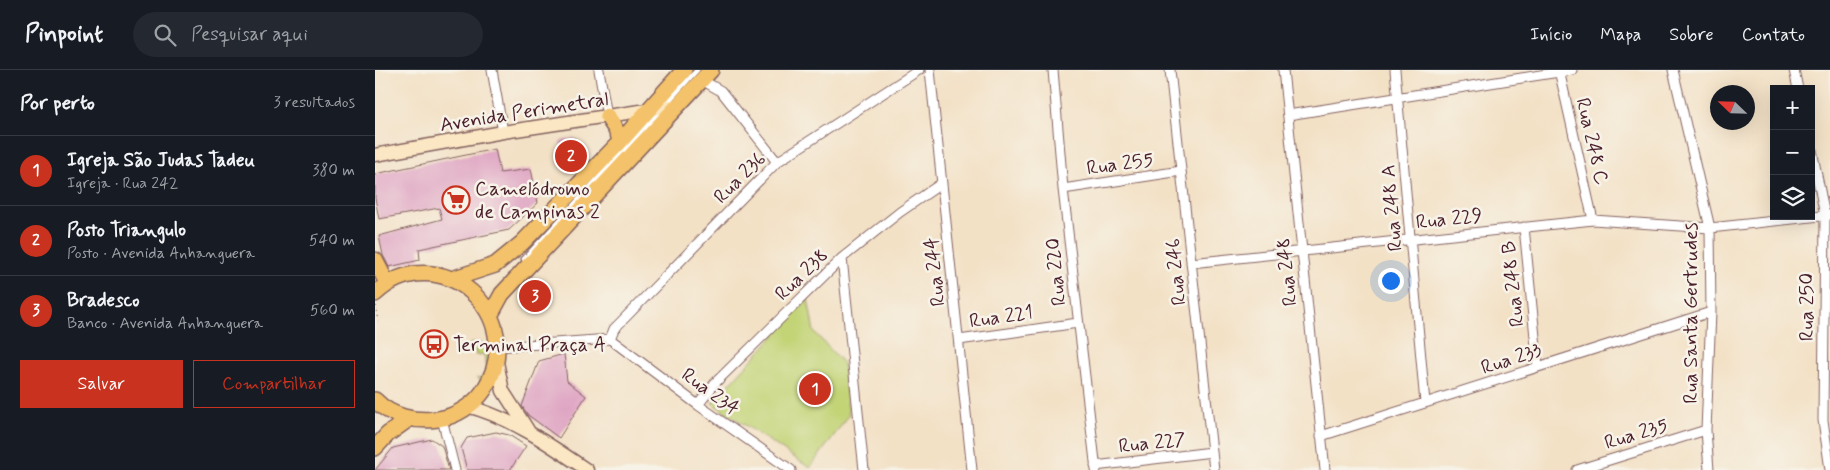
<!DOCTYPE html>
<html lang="pt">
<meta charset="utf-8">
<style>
:root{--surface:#171b24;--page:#242831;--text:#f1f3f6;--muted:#9ea1a6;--line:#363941;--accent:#c8321e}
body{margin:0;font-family:Mynerve,sans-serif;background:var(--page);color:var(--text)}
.controls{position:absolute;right:15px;top:15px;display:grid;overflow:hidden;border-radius:0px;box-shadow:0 5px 20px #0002}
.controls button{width:45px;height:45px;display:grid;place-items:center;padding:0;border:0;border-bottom:1px solid var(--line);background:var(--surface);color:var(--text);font:25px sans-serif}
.compass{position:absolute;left:1335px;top:15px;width:45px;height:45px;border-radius:50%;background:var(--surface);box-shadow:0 5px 20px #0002;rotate:293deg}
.you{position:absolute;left:1015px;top:210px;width:18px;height:18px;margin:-12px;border:4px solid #fff;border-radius:50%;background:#1a73e8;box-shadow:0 0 0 8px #1a73e833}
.badge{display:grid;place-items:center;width:32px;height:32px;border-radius:50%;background:var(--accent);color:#fff;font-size:16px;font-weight:700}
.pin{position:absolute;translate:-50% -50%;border:2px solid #fff;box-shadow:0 1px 5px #0006}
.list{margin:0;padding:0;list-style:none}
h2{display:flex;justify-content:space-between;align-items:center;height:65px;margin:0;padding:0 20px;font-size:21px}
h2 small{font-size:16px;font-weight:400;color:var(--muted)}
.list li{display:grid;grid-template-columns:32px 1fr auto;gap:15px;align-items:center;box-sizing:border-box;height:70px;padding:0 20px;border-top:1px solid var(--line)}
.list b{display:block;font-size:19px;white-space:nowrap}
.list p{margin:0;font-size:16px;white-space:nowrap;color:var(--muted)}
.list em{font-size:16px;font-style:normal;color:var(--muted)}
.actions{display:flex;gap:10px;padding:15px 20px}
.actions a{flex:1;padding:11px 0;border:1px solid var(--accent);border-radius:0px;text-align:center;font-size:18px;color:var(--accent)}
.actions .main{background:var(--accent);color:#fff}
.icon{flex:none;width:28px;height:28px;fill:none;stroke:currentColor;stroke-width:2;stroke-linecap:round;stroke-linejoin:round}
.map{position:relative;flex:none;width:1455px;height:400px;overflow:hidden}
header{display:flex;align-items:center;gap:30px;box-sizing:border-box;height:70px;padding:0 25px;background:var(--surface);border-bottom:1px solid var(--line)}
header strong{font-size:24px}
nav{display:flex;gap:28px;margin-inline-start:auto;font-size:18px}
.search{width:350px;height:45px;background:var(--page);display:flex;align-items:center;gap:12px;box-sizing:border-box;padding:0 18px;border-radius:28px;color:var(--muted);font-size:19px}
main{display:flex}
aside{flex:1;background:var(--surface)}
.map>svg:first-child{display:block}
.grass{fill:url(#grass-tufts);stroke:#867a51}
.park{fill:#c3d477;stroke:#867a51}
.building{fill:#dfa5c3}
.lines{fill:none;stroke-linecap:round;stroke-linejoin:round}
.lane-casing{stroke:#856361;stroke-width:7}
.street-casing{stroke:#856361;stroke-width:11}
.secondary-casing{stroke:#856361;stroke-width:15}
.primary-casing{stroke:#856361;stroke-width:18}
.path{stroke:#856361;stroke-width:2;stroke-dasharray:1 4;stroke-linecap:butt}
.lane{stroke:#fff;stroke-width:4.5}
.street{stroke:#fff;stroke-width:9}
.secondary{stroke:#fbe7c3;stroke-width:12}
.primary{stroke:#f4c26a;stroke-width:15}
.labels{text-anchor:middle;stroke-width:5;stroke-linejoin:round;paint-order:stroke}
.street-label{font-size:20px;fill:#4a1f2b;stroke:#f7f3e8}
.poi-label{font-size:20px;fill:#4a1f2b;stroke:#f7f3e8;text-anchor:start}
</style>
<header>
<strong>Pinpoint</strong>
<div class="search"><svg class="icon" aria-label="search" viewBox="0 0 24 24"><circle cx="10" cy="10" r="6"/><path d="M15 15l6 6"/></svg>Pesquisar aqui</div>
<nav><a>Início</a><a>Mapa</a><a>Sobre</a><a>Contato</a></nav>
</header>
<main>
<aside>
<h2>Por perto<small>3 resultados</small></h2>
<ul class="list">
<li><span class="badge">1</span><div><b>Igreja São Judas Tadeu</b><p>Igreja · Rua 242</p></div><em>380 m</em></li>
<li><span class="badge">2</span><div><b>Posto Triangulo</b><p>Posto · Avenida Anhanguera</p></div><em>540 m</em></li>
<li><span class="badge">3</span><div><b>Bradesco</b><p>Banco · Avenida Anhanguera</p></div><em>560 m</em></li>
</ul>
<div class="actions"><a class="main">Salvar</a><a>Compartilhar</a></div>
</aside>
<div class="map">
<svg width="1455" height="400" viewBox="0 0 1455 400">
<defs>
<pattern id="grass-tufts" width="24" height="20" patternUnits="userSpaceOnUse" patternTransform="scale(1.25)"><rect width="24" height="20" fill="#c3d477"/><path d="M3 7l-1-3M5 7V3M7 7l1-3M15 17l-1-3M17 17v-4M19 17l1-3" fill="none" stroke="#a9b667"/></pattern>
</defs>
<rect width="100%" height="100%" fill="#f7f3e8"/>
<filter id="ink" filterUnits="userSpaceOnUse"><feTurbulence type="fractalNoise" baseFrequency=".02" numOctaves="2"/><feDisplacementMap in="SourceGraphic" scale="10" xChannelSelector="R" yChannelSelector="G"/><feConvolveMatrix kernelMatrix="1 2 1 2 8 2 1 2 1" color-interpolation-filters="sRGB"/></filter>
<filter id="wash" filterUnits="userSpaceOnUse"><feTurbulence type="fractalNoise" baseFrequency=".0096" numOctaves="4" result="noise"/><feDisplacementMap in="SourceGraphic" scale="20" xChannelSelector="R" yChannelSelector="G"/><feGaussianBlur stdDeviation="1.12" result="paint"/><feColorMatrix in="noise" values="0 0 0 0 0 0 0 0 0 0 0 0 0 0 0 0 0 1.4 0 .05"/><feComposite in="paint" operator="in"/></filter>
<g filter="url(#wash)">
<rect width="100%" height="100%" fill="#f3e1c6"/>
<path class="grass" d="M101,272L111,274L115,282L110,309L106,311L102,307L105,308L111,301L109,284L101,285L100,281H91L95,274Z"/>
<path class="park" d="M433,229L439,262L468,293L474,345L435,398L337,333Z"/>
<g id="blocks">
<path class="building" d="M200,68L206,99L192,102L185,71Z
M120,79L125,103L156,99L163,133L134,160L44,179L45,190L14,197L8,185L4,166L67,149L64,138L4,149L0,128V104Z
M189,284L192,311L211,326L184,368L153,345L147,336L164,291Z
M121,362L134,365L151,376L135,400H92L86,378L92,368Z
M57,369L67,376L74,400H0L18,378Z"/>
</g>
</g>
<g filter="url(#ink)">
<use href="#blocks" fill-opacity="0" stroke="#856361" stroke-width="1"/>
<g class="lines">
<g class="lane-casing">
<path id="lane" d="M291,34L322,0
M149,189L284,42"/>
</g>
<g class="street-casing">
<path id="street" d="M117,0L128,62
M224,0L232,46
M555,0L597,400
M678,0L688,119L721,400
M795,0L839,400
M908,0L950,400
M1020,0L1050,333
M1184,0L1218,150
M1298,0L1335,158L1336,242L1331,360L1334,400
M1419,0L1423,19
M327,10L346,21L402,92
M913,45L1197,0
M1436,75L1450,146L1448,350L1455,400
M688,119L806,101
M1149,157L1163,297
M467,188L489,400
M816,193L1218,150L1335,158L1455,145
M235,269L239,259L402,92L544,0
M235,269L323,335L416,400
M584,270L703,253
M123,277L235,269
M323,335L340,313L467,188L525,142L567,113
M67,349L80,400
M946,366L1336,242
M720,396L837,382
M1202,400L1331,360"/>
</g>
<g class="secondary-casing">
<path id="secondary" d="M0,85L128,62L304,35
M122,292L128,321L153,360
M92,336C137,348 174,374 212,400"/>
</g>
<g class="primary-casing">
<path id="primary" d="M232,46L243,63L245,72
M0,190L12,213
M77,209L120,195L147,173L245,72L309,0
M0,224C63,165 157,245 109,320C99,335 80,347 63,349C40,352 16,347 0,330
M116,244L127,224L336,0
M0,378L13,364L34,349"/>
</g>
<path class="path" d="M1,236L3,251"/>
<use href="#lane" class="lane"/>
<use href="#street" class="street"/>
<use href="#secondary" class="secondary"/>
<use href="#primary" class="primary"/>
</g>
</g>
<defs>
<g id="supermarket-ring" transform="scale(1.4375)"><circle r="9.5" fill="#f7f3e8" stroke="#c8321e" stroke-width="1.5"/><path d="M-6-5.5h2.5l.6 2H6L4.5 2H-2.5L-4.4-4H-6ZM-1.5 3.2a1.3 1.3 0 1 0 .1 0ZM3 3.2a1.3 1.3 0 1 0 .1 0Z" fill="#c8321e"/></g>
<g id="bus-ring" transform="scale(1.4375)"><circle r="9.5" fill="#f7f3e8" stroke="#c8321e" stroke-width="1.5"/><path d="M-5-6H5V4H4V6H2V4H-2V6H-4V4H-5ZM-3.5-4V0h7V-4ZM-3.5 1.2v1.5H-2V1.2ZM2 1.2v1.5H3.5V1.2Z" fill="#c8321e"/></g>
</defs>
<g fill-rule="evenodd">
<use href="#supermarket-ring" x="81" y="130"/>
<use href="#bus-ring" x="59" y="274"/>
</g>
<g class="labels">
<g class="street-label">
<text transform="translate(149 41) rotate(-9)" y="7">Avenida Perimetral</text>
<text transform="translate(1218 71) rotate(77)" y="7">Rua 248 C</text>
<text transform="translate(745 93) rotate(-8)" y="7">Rua 255</text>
<text transform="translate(364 107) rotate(-45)" y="7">Rua 236</text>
<text transform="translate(1016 138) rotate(-95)" y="7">Rua 248 A</text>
<text transform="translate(1074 148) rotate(-6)" y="7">Rua 229</text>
<text transform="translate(559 202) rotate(-96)" y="7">Rua 244</text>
<text transform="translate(680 202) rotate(-96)" y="7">Rua 220</text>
<text transform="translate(800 202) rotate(-96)" y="7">Rua 246</text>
<text transform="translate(911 202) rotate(-96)" y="7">Rua 248</text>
<text transform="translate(426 204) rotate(-44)" y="7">Rua 238</text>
<text transform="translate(1137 214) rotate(-96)" y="7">Rua 248 B</text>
<text transform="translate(1431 237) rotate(-90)" y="7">Rua 250</text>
<text transform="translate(1315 243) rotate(-90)" y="7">Rua Santa Gertrudes</text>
<text transform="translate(626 246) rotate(-8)" y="7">Rua 221</text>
<text transform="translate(1136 288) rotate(-18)" y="7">Rua 233</text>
<text transform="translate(336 321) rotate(36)" y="7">Rua 234</text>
<text transform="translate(1261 363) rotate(-17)" y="7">Rua 235</text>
<text transform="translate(777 372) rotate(-6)" y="7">Rua 227</text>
</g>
<g class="poi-label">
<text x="100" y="125">Camelódromo<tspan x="100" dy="23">de Campinas 2</tspan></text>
<text x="78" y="281">Terminal Praça A</text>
</g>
</g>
</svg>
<div class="controls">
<button>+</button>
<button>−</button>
<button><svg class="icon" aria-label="layers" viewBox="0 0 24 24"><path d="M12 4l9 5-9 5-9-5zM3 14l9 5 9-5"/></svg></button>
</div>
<svg class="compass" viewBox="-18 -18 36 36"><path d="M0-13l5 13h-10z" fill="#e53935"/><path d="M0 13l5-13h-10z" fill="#9ea1a6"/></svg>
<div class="you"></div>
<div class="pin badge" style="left:440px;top:319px">1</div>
<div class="pin badge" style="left:196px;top:86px">2</div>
<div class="pin badge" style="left:160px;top:226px">3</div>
</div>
</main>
